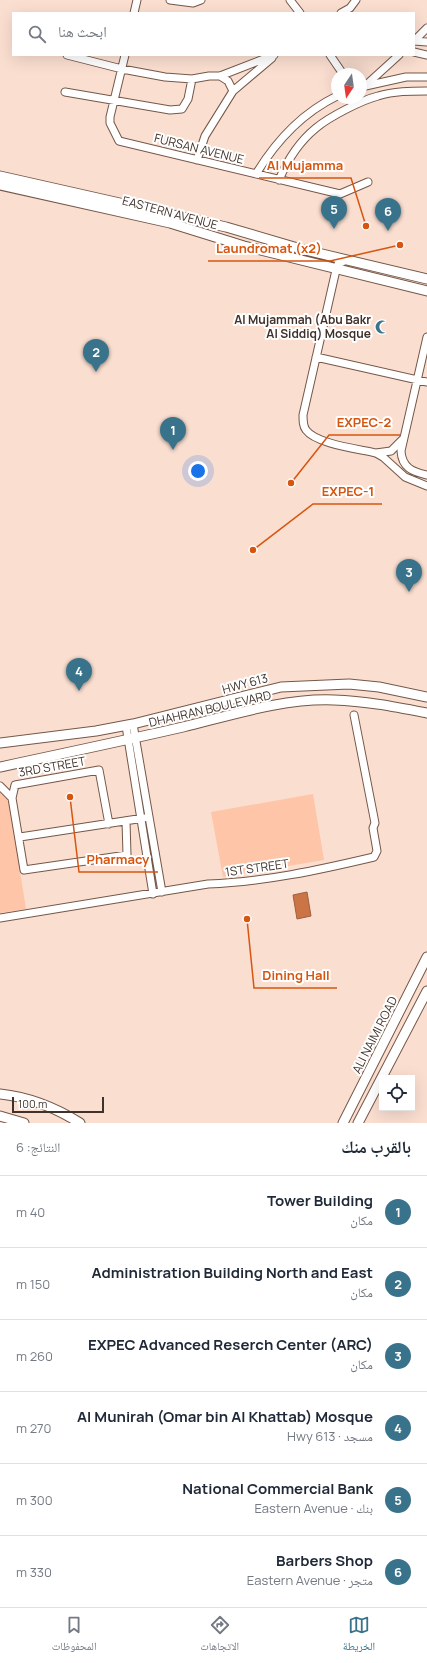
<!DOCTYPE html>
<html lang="ar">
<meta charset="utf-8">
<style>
:root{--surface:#fff;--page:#f6f6f7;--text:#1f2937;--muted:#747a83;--line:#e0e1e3;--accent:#38738b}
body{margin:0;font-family:Manrope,"Noto Naskh Arabic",sans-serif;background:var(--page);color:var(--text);direction:rtl}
.controls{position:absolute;right:12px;bottom:12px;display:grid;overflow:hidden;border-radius:0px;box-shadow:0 4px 16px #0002}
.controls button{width:36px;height:36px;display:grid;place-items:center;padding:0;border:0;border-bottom:1px solid var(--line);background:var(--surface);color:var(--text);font:20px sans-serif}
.compass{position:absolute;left:331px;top:68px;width:36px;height:36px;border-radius:50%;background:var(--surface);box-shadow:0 4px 16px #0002;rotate:193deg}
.scale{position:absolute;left:12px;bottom:10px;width:92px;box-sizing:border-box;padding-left:4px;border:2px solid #40322b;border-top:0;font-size:11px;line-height:14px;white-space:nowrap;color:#40322b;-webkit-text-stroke:3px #fff;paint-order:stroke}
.you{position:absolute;left:198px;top:471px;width:14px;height:14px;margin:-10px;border:3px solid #fff;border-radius:50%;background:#1a73e8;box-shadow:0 0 0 6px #1a73e833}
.badge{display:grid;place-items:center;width:26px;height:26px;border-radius:50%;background:var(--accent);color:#fff;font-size:13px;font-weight:700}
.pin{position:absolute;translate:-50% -33px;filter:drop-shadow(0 1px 2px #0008)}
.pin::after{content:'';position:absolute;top:21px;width:14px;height:12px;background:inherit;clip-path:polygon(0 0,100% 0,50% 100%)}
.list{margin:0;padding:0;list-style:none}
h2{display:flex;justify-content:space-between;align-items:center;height:52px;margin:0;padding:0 16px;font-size:17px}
h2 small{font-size:13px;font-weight:400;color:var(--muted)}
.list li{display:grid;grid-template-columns:26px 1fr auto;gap:12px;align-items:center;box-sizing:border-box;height:72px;padding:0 16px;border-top:1px solid var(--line)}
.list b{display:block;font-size:15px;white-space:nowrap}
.list p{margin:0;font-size:13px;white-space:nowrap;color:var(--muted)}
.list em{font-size:13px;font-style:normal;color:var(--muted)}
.icon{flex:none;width:22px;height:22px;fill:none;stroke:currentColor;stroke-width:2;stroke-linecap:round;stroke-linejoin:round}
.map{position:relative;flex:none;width:427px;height:1123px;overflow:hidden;direction:ltr}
.search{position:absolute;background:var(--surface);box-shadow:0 4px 16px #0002;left:12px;right:12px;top:12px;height:44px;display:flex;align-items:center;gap:10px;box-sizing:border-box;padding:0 14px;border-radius:0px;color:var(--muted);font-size:15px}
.sheet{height:484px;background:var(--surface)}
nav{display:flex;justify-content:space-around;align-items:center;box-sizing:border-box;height:56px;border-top:1px solid var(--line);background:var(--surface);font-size:11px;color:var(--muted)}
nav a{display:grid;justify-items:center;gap:2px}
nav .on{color:var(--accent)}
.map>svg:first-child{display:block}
.green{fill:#fec5a8}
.water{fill:#cb7446;stroke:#a1603e}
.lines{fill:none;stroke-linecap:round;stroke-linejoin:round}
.minor-casing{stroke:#755748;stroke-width:9}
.major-casing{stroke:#755748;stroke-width:11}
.minor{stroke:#fff;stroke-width:7}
.major{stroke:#fff;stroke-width:9}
.labels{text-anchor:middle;stroke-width:4;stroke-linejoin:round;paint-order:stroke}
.street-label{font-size:12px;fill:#40322b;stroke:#fff}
.poi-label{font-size:12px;font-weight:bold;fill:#40322b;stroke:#fff;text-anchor:end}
.leader{fill:none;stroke:#d7550f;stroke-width:1.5}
.callout-dot{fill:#d7550f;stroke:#fff;stroke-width:1.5}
.callout-label{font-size:13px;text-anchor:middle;font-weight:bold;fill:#d7550f;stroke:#fff;stroke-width:4;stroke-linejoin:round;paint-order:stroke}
</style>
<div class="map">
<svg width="427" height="1123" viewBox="0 0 427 1123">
<rect width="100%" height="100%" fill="#faded0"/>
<path class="green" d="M0,789L8,797L9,802L26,909L0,913Z
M313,794L324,860L223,877L211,812Z"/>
<path class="water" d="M307,892L311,916L297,919L293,895Z"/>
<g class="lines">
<g class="minor-casing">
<path id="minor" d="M170,0L193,3L201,0
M290,0L300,13
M134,13L137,0
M341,13L350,8L356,0
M414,41L427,28
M414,41L427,42
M414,52L427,55
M67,55L122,69L165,77L192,79L209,76H220L274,55
M125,55L110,117V123L119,141L340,194L368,182
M330,55L343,74
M220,76L228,81L233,91
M366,85L399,55
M361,87L406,77H427
M65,92L170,110L182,109L188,99L192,79
M197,160L205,136L233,91L272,58
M256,174C276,141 302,113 337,96
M279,180C287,161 300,141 316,128C329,117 362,100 378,96C394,91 411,91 427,91
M346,260L338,264L336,270L303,415C303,421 303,426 306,430C316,444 359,449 376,453L383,457L405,477L427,486
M427,337L401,451C402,468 413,472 427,475
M316,357L427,382
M376,453L391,451L403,439
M133,724L162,892
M126,726L153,894
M0,786L12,798
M109,824L99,770L15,785L12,798L24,870L127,855L126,821
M20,837L144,818
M0,918L208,884C264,882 319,870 374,857L377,851L373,828L375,823L354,715"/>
</g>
<g class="major-casing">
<path id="major" d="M0,176L226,227L301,249L427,279
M0,185L170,223L244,246L427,291
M0,743L96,731L133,724L281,687L349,684L379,687L427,697
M0,767C61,754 122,741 183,727C232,715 284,698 334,700C366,701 396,707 427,713
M0,1094C29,1097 56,1108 80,1123
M0,1116L24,1123
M343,1123L427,957
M358,1123L427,991"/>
</g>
<use href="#minor" class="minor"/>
<use href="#major" class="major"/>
</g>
<defs>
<g id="mosque-bare" transform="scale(1.08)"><path d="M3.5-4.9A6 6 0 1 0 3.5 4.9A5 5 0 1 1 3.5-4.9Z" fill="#38738b" stroke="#fff" stroke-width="2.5" paint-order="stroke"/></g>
</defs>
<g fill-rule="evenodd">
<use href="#mosque-bare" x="382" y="327"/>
</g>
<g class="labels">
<g class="street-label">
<text transform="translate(199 149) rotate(14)" y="4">FURSAN AVENUE</text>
<text transform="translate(170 213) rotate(15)" y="4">EASTERN AVENUE</text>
<text transform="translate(245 684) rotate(-15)" y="4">HWY 613</text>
<text transform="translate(210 709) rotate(-13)" y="4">DHAHRAN BOULEVARD</text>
<text transform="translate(52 767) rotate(-10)" y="4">3RD STREET</text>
<text transform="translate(257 868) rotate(-8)" y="4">1ST STREET</text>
<text transform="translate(375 1035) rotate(-63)" y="4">ALI NAIMI ROAD</text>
</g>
<g class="poi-label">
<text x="371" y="324">Al Mujammah (Abu Bakr<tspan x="371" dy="14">Al Siddiq) Mosque</tspan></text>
</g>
</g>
<path class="leader" d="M366 226L351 178H259M400 245L330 261H208M291 483L329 435H400M253 550L313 504H382M70 797L79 872H158M247 919L254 988H337"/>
<g class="callout-dot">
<circle cx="366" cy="226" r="4"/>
<circle cx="400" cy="245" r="4"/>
<circle cx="291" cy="483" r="4"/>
<circle cx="253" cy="550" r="4"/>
<circle cx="70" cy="797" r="4"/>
<circle cx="247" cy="919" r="4"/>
</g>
<g class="callout-label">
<text x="305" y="170">Al Mujamma</text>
<text x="269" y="253">Laundromat (x2)</text>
<text x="364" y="427">EXPEC-2</text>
<text x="348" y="496">EXPEC-1</text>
<text x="118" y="864">Pharmacy</text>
<text x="296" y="980">Dining Hall</text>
</g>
</svg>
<div class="controls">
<button><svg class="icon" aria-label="locate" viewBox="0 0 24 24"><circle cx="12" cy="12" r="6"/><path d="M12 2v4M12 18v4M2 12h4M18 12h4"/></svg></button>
</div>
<svg class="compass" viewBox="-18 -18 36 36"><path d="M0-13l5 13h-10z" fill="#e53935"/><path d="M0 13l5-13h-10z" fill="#747a83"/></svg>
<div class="scale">100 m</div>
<div class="you"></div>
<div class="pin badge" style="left:173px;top:450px">1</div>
<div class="pin badge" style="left:96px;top:372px">2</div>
<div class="pin badge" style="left:409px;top:592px">3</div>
<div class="pin badge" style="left:79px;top:691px">4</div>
<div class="pin badge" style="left:334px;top:229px">5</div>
<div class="pin badge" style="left:388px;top:231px">6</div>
<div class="search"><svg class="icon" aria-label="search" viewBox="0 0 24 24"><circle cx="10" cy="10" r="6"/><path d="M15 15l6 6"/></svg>ابحث هنا</div>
</div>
<section class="sheet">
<h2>بالقرب منك<small>النتائج: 6</small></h2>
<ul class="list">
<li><span class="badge">1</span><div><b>Tower Building</b><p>مكان</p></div><em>40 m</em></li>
<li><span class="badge">2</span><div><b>Administration Building North and East</b><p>مكان</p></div><em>150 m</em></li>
<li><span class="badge">3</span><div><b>EXPEC Advanced Reserch Center (ARC)</b><p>مكان</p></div><em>260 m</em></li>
<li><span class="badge">4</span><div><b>Al Munirah (Omar bin Al Khattab) Mosque</b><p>مسجد · Hwy 613</p></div><em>270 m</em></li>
<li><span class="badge">5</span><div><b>National Commercial Bank</b><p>بنك · Eastern Avenue</p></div><em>300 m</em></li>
<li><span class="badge">6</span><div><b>Barbers Shop</b><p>متجر · Eastern Avenue</p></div><em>330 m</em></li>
</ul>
</section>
<nav>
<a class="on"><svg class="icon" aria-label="map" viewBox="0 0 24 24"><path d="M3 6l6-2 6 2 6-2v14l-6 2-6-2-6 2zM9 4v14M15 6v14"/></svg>الخريطة</a>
<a><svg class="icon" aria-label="directions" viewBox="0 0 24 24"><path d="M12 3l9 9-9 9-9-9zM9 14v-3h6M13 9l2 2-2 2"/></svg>الاتجاهات</a>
<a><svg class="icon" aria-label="saved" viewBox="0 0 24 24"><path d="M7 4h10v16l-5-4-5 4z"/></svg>المحفوظات</a>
</nav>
